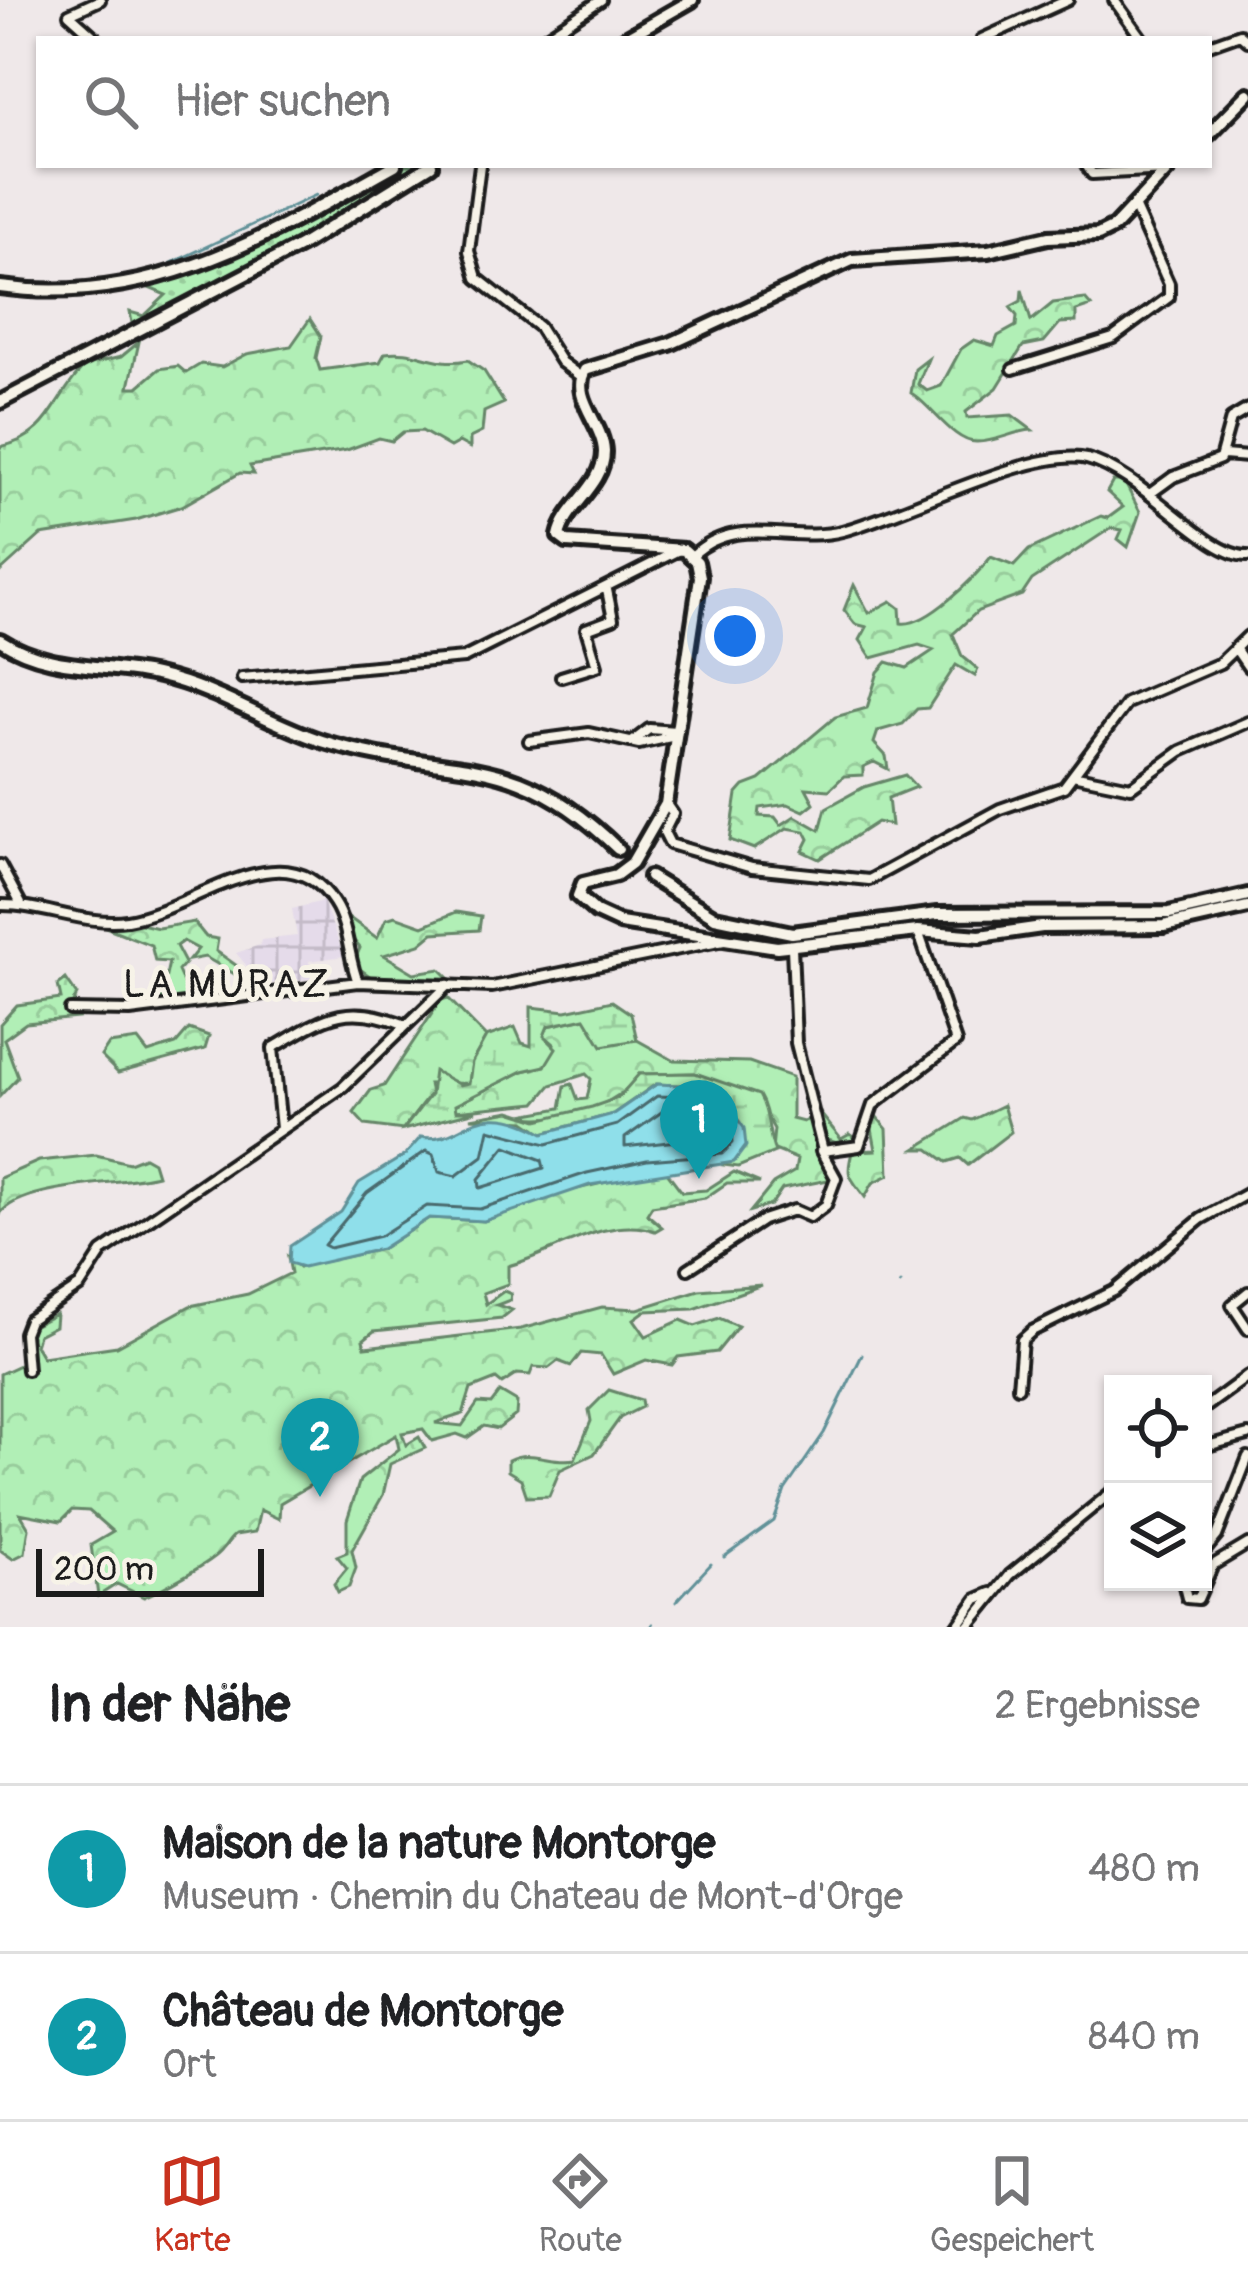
<!DOCTYPE html>
<html lang="de">
<meta charset="utf-8">
<style>
:root{--surface:#fff;--page:#f2f2f2;--text:#202124;--muted:#757577;--line:#e0e0e0;--accent:#c8321e}
body{margin:0;font-family:Pangolin,sans-serif;background:var(--page);color:var(--text)}
.controls{position:absolute;right:36px;bottom:36px;display:grid;overflow:hidden;border-radius:0px;box-shadow:0 3px 9px #0004}
.controls button{width:108px;height:108px;display:grid;place-items:center;padding:0;border:0;border-bottom:3px solid var(--line);background:var(--surface);color:var(--text);font:60px sans-serif}
.scale{position:absolute;left:36px;bottom:30px;width:228px;box-sizing:border-box;padding-left:12px;border:6px solid #1c1c1c;border-top:0;font-size:33px;line-height:42px;white-space:nowrap;color:#1c1c1c;-webkit-text-stroke:9px #f7f3e8;paint-order:stroke}
.you{position:absolute;left:735px;top:636px;width:42px;height:42px;margin:-30px;border:9px solid #fff;border-radius:50%;background:#1a73e8;box-shadow:0 0 0 18px #1a73e833}
.badge{display:grid;place-items:center;width:78px;height:78px;border-radius:50%;background:var(--accent);color:#fff;font-size:39px;font-weight:700}
.pin{position:absolute;translate:-50% -99px;filter:drop-shadow(0 3px 6px #0008)}
.pin::after{content:'';position:absolute;top:63px;width:42px;height:36px;background:inherit;clip-path:polygon(0 0,100% 0,50% 100%)}
.list{margin:0;padding:0;list-style:none}
h2{display:flex;justify-content:space-between;align-items:center;height:156px;margin:0;padding:0 48px;font-size:51px}
h2 small{font-size:39px;font-weight:400;color:var(--muted)}
.list li{display:grid;grid-template-columns:78px 1fr auto;gap:36px;align-items:center;box-sizing:border-box;height:168px;padding:0 48px;border-top:3px solid var(--line)}
.list b{display:block;font-size:45px;white-space:nowrap}
.list p{margin:0;font-size:39px;white-space:nowrap;color:var(--muted)}
.list em{font-size:39px;font-style:normal;color:var(--muted)}
.icon{flex:none;width:66px;height:66px;fill:none;stroke:currentColor;stroke-width:2;stroke-linecap:round;stroke-linejoin:round}
.map{position:relative;flex:none;width:1248px;height:1627px;overflow:hidden}
.search{position:absolute;background:var(--surface);box-shadow:0 3px 9px #0004;left:36px;right:36px;top:36px;height:132px;display:flex;align-items:center;gap:30px;box-sizing:border-box;padding:0 42px;border-radius:0px;color:var(--muted);font-size:45px}
.sheet{height:492px;background:var(--surface)}
nav{display:flex;justify-content:space-around;align-items:center;box-sizing:border-box;height:168px;border-top:3px solid var(--line);background:var(--surface);font-size:33px;color:var(--muted)}
nav a{display:grid;justify-items:center;gap:6px}
nav .on{color:var(--accent)}
.map>svg:first-child{display:block}
.industrial{fill:url(#industrial-grid)}
.grass{fill:url(#grass-dots);stroke:#668669;stroke-width:3}
.forest{fill:url(#forest-crowns);stroke:#668669;stroke-width:3}
.wetland{fill:url(#wetland-marsh);stroke:#668669;stroke-width:3}
.water{fill:#8fdfea;stroke:#619198;stroke-width:3}
.lines{fill:none;stroke-linecap:round;stroke-linejoin:round}
.shore{stroke:#4a6a6e;stroke-width:3}
.stream{stroke:#619198;stroke-width:3}
.secondary-tunnel{stroke:#cfc9ca;stroke-width:10;stroke-dasharray:10 5;stroke-linecap:butt}
.street-casing{stroke:#1c1c1c;stroke-width:16}
.secondary-casing{stroke:#1c1c1c;stroke-width:20}
.street{stroke:#f7f3e8;stroke-width:8}
.secondary{stroke:#f7f3e8;stroke-width:10}
.labels{text-anchor:middle;stroke-width:10;stroke-linejoin:round;paint-order:stroke}
.neighbourhood-label{font-size:39px;letter-spacing:3px;fill:#1c1c1c;stroke:#f7f3e8}
</style>
<div class="map">
<svg width="1248" height="1627" viewBox="0 0 1248 1627">
<defs>
<pattern id="industrial-grid" width="8" height="8" patternUnits="userSpaceOnUse" patternTransform="scale(3)"><rect width="8" height="8" fill="#e5dbea"/><path d="M0 4h8M4 0v8" fill="none" stroke="#c4bbc8"/></pattern>
<pattern id="grass-dots" width="8" height="8" patternUnits="userSpaceOnUse" patternTransform="scale(3)"><rect width="8" height="8" fill="#b1efb6"/><path d="M2 2h.1M6 6h.1" fill="none" stroke="#98cc9c" stroke-width="1.8" stroke-linecap="round"/></pattern>
<pattern id="forest-crowns" width="20" height="18" patternUnits="userSpaceOnUse" patternTransform="scale(3)"><rect width="20" height="18" fill="#b1efb6"/><path d="M2 6a3 3 0 1 1 6 0M12 15a3 3 0 1 1 6 0" fill="none" stroke="#98cc9c"/></pattern>
<pattern id="wetland-marsh" width="20" height="14" patternUnits="userSpaceOnUse" patternTransform="scale(3)"><rect width="20" height="14" fill="#b1efb6"/><path d="M1 5h8M5 5V1M11 12h8M15 12V8" fill="none" stroke="#98cc9c"/></pattern>
</defs>
<rect width="100%" height="100%" fill="#efe8e9"/>
<filter id="ink" filterUnits="userSpaceOnUse"><feTurbulence type="fractalNoise" baseFrequency=".00833" numOctaves="2"/><feDisplacementMap in="SourceGraphic" scale="24" xChannelSelector="R" yChannelSelector="G"/><feConvolveMatrix kernelMatrix="1 2 1 2 8 2 1 2 1" color-interpolation-filters="sRGB"/></filter>
<g filter="url(#ink)">
<path class="industrial" d="M323,901L344,956L309,961L311,979L262,984L236,953L260,945L261,940L297,936L292,909Z"/>
<path class="grass" d="M403,165H423L283,249L133,328L130,312L144,316L166,295L144,286L223,261Z"/>
<path class="forest" d="M1022,290L1031,321L1053,303L1085,299L1091,306L1076,311V322L1060,323L1044,342L1023,346L997,388L966,412L967,418L1012,415L1032,430C1014,431 996,442 977,442C954,443 931,405 911,393L915,369L928,359L918,384L927,391L941,386L961,349L974,340L994,346L998,336L1016,326L1017,316L1010,307L1021,301Z
M310,319L321,336L316,358L320,370L380,362L385,353C417,348 432,367 468,360L484,371L504,403L484,412L482,432L470,438V448L459,442L450,447L422,431L403,432L392,441L379,438L347,450L250,466L254,474L240,473L182,506L136,520L41,535L0,572V447C53,436 53,396 86,365L121,357L139,342L129,387H138L159,369L178,366L186,373L201,364L222,367L247,354L291,346Z
M1113,481H1124L1140,512L1128,547L1118,539L1122,530L1111,528L1032,580L1022,595L978,611L953,634L962,656L978,669L975,676L956,665L928,708L917,709L903,724L878,731L874,743L886,756L888,769L874,762L863,767V775L844,776L829,790L806,788L814,803L804,811L788,804L760,808L759,816L775,817L781,825L795,816L820,830L826,808L864,787L905,775L916,787L888,798L891,825L877,822L820,859L803,851L809,839L805,831L787,828L754,849L730,840L737,794L744,786L760,780L835,717L867,708L878,672L887,662L907,668L934,650L919,645L872,658L860,640L867,627L855,624L844,610L854,585L869,613L891,601L900,608L901,623C927,627 974,578 991,557L1014,566L1029,550L1101,516L1108,518L1123,507L1107,492Z
M456,912L481,916L479,930L433,933L420,944L384,955L414,973L440,969L449,978L371,977L353,964L360,948L341,925L344,914L377,938L386,919L395,916L423,926Z
M133,922L158,928L194,922L206,937L218,939L216,951L254,978L252,984L205,957L189,960L198,949L183,941L176,946L185,963L178,971L190,998L153,1004L161,999L169,962L155,961L151,945L108,928Z
M66,979L77,995L72,1004L78,1018L26,1023L4,1039L18,1077L0,1096V1024L17,1005L61,999L58,985Z
M448,998L486,1037L472,1062L469,1083L429,1084L431,1093L403,1130L365,1125L354,1113L371,1090L384,1086L441,1000Z
M585,1018L613,1040H637L673,1060L749,1062L792,1077V1119L803,1122L820,1113L841,1139L850,1134L858,1140L857,1151L876,1150L870,1118L877,1117L887,1129L889,1175L873,1183L865,1197C849,1176 845,1176 853,1149L820,1137L833,1179L782,1189L771,1205L751,1211L773,1184L795,1171L797,1159L772,1149L774,1129L763,1110L730,1087L695,1073L639,1074C618,1108 556,1124 517,1116L561,1108L565,1086L572,1084L578,1100L587,1099L591,1079L586,1074L551,1085L536,1103L455,1111V1105L523,1071L545,1066L554,1044L544,1035L548,1026Z
M189,1029L209,1036L205,1049L118,1073L101,1056L109,1044L138,1040L148,1053L176,1044Z
M1003,1105L1011,1132L968,1165L960,1158L947,1162L929,1149H915L965,1118L972,1120Z
M96,1155L129,1163L144,1157L153,1162L157,1175C118,1185 21,1184 0,1214V1178L39,1161Z
M649,1172H667L682,1192L706,1190L734,1172L760,1183H727L705,1198L652,1206L647,1214L662,1227L655,1231C608,1214 553,1254 508,1266V1284L483,1293L486,1304L504,1291L511,1294L510,1300L497,1305L512,1310L502,1318L374,1331L363,1340L365,1347L521,1329L602,1307L638,1309L699,1290L762,1285L694,1309L645,1311L634,1319L646,1336L681,1320L695,1326L719,1318L738,1326L717,1352L678,1357L672,1365L646,1360L613,1374L601,1355L581,1353L571,1366L558,1361L549,1368L533,1367L530,1375L517,1374L502,1384L496,1379L471,1389L463,1414L435,1423L462,1426L478,1403L491,1404L500,1392L517,1402L516,1415L498,1429L484,1426L467,1438L457,1434L432,1441L423,1429L402,1433L406,1445L419,1437L425,1448L390,1464L383,1495L352,1550L356,1568L349,1587L338,1592L334,1584L347,1568L337,1556L347,1552V1520L360,1480L399,1449L396,1435L280,1503L279,1519L260,1510L255,1532L235,1535C229,1539 227,1545 222,1550C213,1562 160,1590 144,1597L117,1584L98,1596L91,1545L113,1532L89,1511L72,1510L61,1521L20,1513L29,1528L25,1553L13,1559L0,1550V1374L32,1359L29,1328L56,1314L55,1326L38,1335L35,1345L42,1357L117,1346L190,1306L248,1294L291,1273L288,1257L299,1267L381,1249L429,1218L484,1221L560,1193Z
M609,1390L641,1400L642,1407L620,1418L594,1454L560,1470L549,1496L527,1497L521,1479L508,1471V1460C530,1448 551,1464 575,1459L591,1421L589,1410Z"/>
<path class="wetland" d="M612,1001L631,1014L637,1040L602,1046L585,1018L548,1026L544,1036L556,1048L545,1066L523,1071L455,1105L456,1111H476L403,1130L431,1094L434,1071L460,1085L469,1083L472,1062L486,1037L515,1027L522,1043L531,1046V1007L566,1011Z
M695,1073L759,1095C770,1113 767,1134 775,1152L738,1167L724,1165L737,1156L735,1115L698,1086L656,1084L613,1114L543,1133L525,1121L471,1118L510,1111L538,1120L592,1107L618,1098L639,1074Z"/>
<path class="water" d="M657,1084L698,1086L735,1115L744,1128L746,1146L734,1162L590,1185L484,1221L429,1218L381,1249L303,1267L289,1263L290,1246L341,1212L359,1183L405,1155L421,1137C464,1145 473,1093 544,1133L613,1114Z"/>
<g class="lines">
<path class="shore" d="M657,1096C686,1096 733,1106 733,1143L722,1154L647,1160L587,1173L480,1209L427,1206L380,1236L330,1248L324,1245L367,1193L426,1151L433,1154L439,1172L456,1176L483,1156L489,1129L547,1144L617,1125Z
M663,1111L690,1112L711,1137L625,1147V1138Z
M506,1146L542,1160L544,1168L480,1188L479,1179Z"/>
<path class="stream" d="M161,268L316,195
M900,1284L901,1283
M724,1557L774,1521L785,1490L824,1433L862,1355
M676,1602L711,1564
M651,1627L652,1624"/>
<path class="secondary-tunnel" d="M618,849L650,877"/>
<g class="street-casing">
<path id="street" d="M1114,0L1142,39
M97,39L69,14L100,0
M542,39L601,0
M982,39L1068,0
M1209,45L1240,34L1248,41
M480,165L469,251L477,278L539,327L561,362L581,377
M1086,165L1092,174L1167,170
M1013,369L1113,338L1169,297V284L1134,206
M1224,455L1248,457
M1151,493L1173,477L1220,459L1231,419L1248,409
M693,555C736,514 791,544 842,531C898,517 1036,446 1087,459C1143,473 1208,558 1248,556
M1237,651L1248,667
M561,677L597,666L586,629L613,619L607,590
M242,678L464,658L681,549
M529,741L589,733L639,744L675,736
M632,742L649,729L676,731
M1077,776L1131,787L1181,751L1248,722
M666,804L673,814L664,832L670,844L752,868L869,880L1000,809L1064,787L1127,703L1220,663L1248,636
M0,865L21,904
M0,905C42,904 86,926 127,920C193,910 286,826 334,903C349,926 348,958 358,982
M792,947L796,1043L823,1151L859,1146L873,1105L956,1042L918,931
M70,1010L130,1011L358,982L492,987L724,940
M281,1128L273,1048C325,1017 346,1001 406,1025
M688,1269L763,1220L794,1210L810,1217L826,1205L836,1178L821,1151
M1248,1292L1232,1305L1248,1329
M27,1370L24,1333L29,1320L80,1286L102,1252L343,1087L448,985
M1018,1387L1022,1340L1032,1331L1114,1291L1201,1219L1248,1193
M1203,1409L1248,1376
M1203,1447L1248,1435
M1203,1553L1217,1536L1248,1457
M1183,1582L1187,1598L1198,1599L1213,1565L1248,1544
M957,1627L977,1599L991,1593
M968,1627L1010,1575L1113,1491"/>
</g>
<g class="secondary-casing">
<path id="secondary" d="M624,39L692,0
M1209,134L1248,94
M1172,165L1114,227L1098,235L1048,237L988,251L852,260L670,344L585,370C570,398 603,423 604,452C604,486 565,506 559,536L567,542L684,550L697,562L700,577L666,804L632,863L616,875L583,883L578,896L596,912L620,923L777,947L918,931L980,936L1042,927L1164,926L1248,907
M0,287C152,308 268,236 395,165
M0,402L300,246L431,165
M0,640C50,672 105,663 160,676C217,689 267,723 322,741C447,780 509,742 618,849
M650,877L715,917L792,933L937,914L1169,913L1248,895"/>
</g>
<use href="#street" class="street"/>
<use href="#secondary" class="secondary"/>
</g>
</g>
<g class="labels">
<g class="neighbourhood-label">
<text x="227" y="997">LA MURAZ</text>
</g>
</g>
</svg>
<div class="controls">
<button><svg class="icon" aria-label="locate" viewBox="0 0 24 24"><circle cx="12" cy="12" r="6"/><path d="M12 2v4M12 18v4M2 12h4M18 12h4"/></svg></button>
<button><svg class="icon" aria-label="layers" viewBox="0 0 24 24"><path d="M12 4l9 5-9 5-9-5zM3 14l9 5 9-5"/></svg></button>
</div>
<div class="scale">200 m</div>
<div class="you"></div>
<div class="pin badge" style="left:699px;top:1179px;background:#0f9aa8">1</div>
<div class="pin badge" style="left:320px;top:1497px;background:#0f9aa8">2</div>
<div class="search"><svg class="icon" aria-label="search" viewBox="0 0 24 24"><circle cx="10" cy="10" r="6"/><path d="M15 15l6 6"/></svg>Hier suchen</div>
</div>
<section class="sheet">
<h2>In der Nähe<small>2 Ergebnisse</small></h2>
<ul class="list">
<li><span class="badge" style="background:#0f9aa8">1</span><div><b>Maison de la nature Montorge</b><p>Museum · Chemin du Chateau de Mont-d'Orge</p></div><em>480 m</em></li>
<li><span class="badge" style="background:#0f9aa8">2</span><div><b>Château de Montorge</b><p>Ort</p></div><em>840 m</em></li>
</ul>
</section>
<nav>
<a class="on"><svg class="icon" aria-label="map" viewBox="0 0 24 24"><path d="M3 6l6-2 6 2 6-2v14l-6 2-6-2-6 2zM9 4v14M15 6v14"/></svg>Karte</a>
<a><svg class="icon" aria-label="directions" viewBox="0 0 24 24"><path d="M12 3l9 9-9 9-9-9zM9 14v-3h6M13 9l2 2-2 2"/></svg>Route</a>
<a><svg class="icon" aria-label="saved" viewBox="0 0 24 24"><path d="M7 4h10v16l-5-4-5 4z"/></svg>Gespeichert</a>
</nav>
